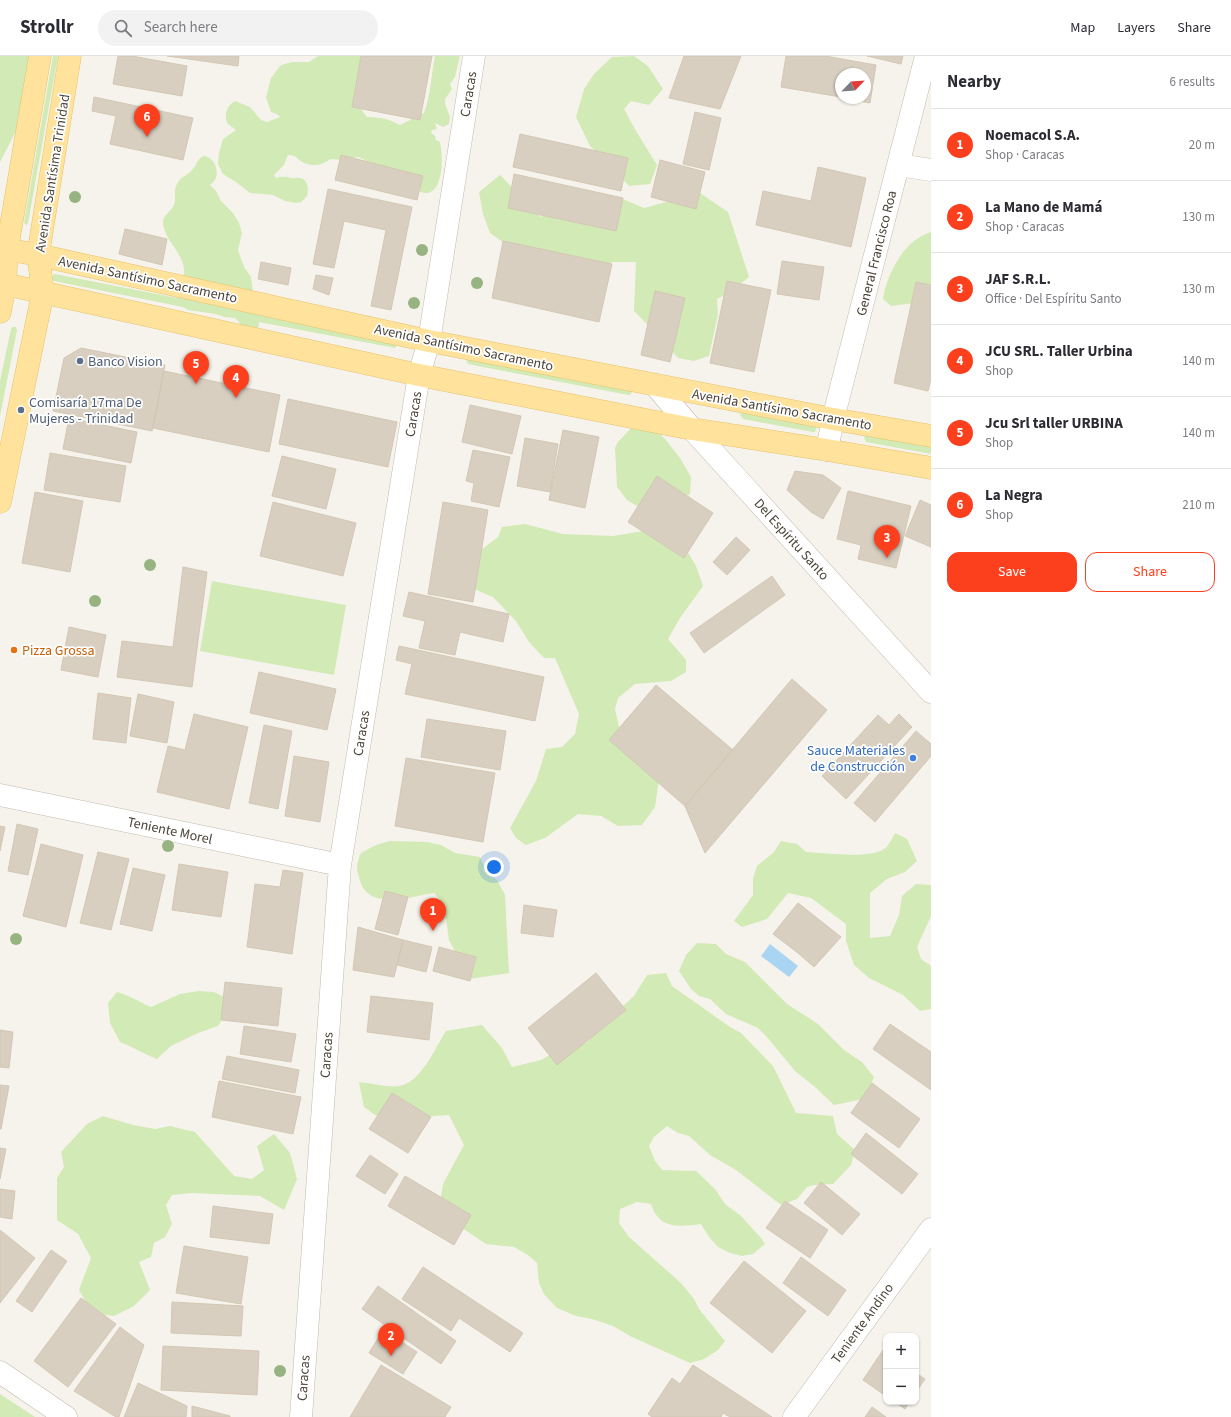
<!DOCTYPE html>
<meta charset="utf-8">
<style>
:root{--surface:#fff;--page:#f2f2f3;--text:#2b2b33;--muted:#7c7c81;--line:#e1e1e2;--accent:#fc3f1d}
body{margin:0;font-family:"Source Sans 3",sans-serif;background:var(--page);color:var(--text)}
.controls{position:absolute;right:12px;bottom:12px;display:grid;overflow:hidden;border-radius:8px;box-shadow:0 1px 3px #0004}
.controls button{width:36px;height:36px;display:grid;place-items:center;padding:0;border:0;border-bottom:1px solid var(--line);background:var(--surface);color:var(--text);font:20px sans-serif}
.compass{position:absolute;left:835px;top:12px;width:36px;height:36px;border-radius:50%;background:var(--surface);box-shadow:0 1px 3px #0004;rotate:65deg}
.you{position:absolute;left:494px;top:811px;width:14px;height:14px;margin:-10px;border:3px solid #fff;border-radius:50%;background:#1a73e8;box-shadow:0 0 0 6px #1a73e833}
.badge{display:grid;place-items:center;width:26px;height:26px;border-radius:50%;background:var(--accent);color:#fff;font-size:13px;font-weight:700}
.pin{position:absolute;translate:-50% -33px;filter:drop-shadow(0 1px 2px #0008)}
.pin::after{content:'';position:absolute;top:21px;width:14px;height:12px;background:inherit;clip-path:polygon(0 0,100% 0,50% 100%)}
.list{margin:0;padding:0;list-style:none}
h2{display:flex;justify-content:space-between;align-items:center;height:52px;margin:0;padding:0 16px;font-size:17px}
h2 small{font-size:13px;font-weight:400;color:var(--muted)}
.list li{display:grid;grid-template-columns:26px 1fr auto;gap:12px;align-items:center;box-sizing:border-box;height:72px;padding:0 16px;border-top:1px solid var(--line)}
.list b{display:block;font-size:15px;white-space:nowrap}
.list p{margin:0;font-size:13px;white-space:nowrap;color:var(--muted)}
.list em{font-size:13px;font-style:normal;color:var(--muted)}
.actions{display:flex;gap:8px;padding:12px 16px}
.actions a{flex:1;padding:9px 0;border:1px solid var(--accent);border-radius:12px;text-align:center;font-size:14px;color:var(--accent)}
.actions .main{background:var(--accent);color:#fff}
.icon{flex:none;width:22px;height:22px;fill:none;stroke:currentColor;stroke-width:2;stroke-linecap:round;stroke-linejoin:round}
.map{position:relative;flex:none;width:931px;height:1361px;overflow:hidden}
header{display:flex;align-items:center;gap:24px;box-sizing:border-box;height:56px;padding:0 20px;background:var(--surface);border-bottom:1px solid var(--line)}
header strong{font-size:19px}
nav{display:flex;gap:22px;margin-inline-start:auto;font-size:14px}
.search{width:280px;height:36px;background:var(--page);display:flex;align-items:center;gap:10px;box-sizing:border-box;padding:0 14px;border-radius:22px;color:var(--muted);font-size:15px}
main{display:flex}
aside{flex:1;background:var(--surface)}
.map>svg:first-child{display:block}
.green{fill:#d2eab5}
.water{fill:#a9d4f2}
.building{fill:#d8cfc1;stroke:#d3c7b4}
.lines{fill:none;stroke-linecap:round;stroke-linejoin:round}
.minor-casing{stroke:#c2bbae;stroke-width:23}
.major-casing{stroke:#e6c16a;stroke-width:23}
.minor{stroke:#fff;stroke-width:22}
.major{stroke:#ffe39c;stroke-width:22}
.tree{fill:#97b381}
.service-dot{fill:#5c6f8a;stroke:#fff;stroke-width:1.5}
.food-dot{fill:#e8710a;stroke:#fff;stroke-width:1.5}
.shop-dot{fill:#3f7fe0;stroke:#fff;stroke-width:1.5}
.labels{text-anchor:middle;stroke-width:3.5;stroke-linejoin:round;paint-order:stroke}
.street-label{font-size:14px;fill:#4b4439;stroke:#fff}
.service-label{font-size:14px;fill:#4e5e75;stroke:#fff;text-anchor:start}
.food-label{font-size:14px;fill:#c56008;stroke:#fff;text-anchor:start}
.shop-label{font-size:14px;fill:#366cbe;stroke:#fff;text-anchor:end}
</style>
<header>
<strong>Strollr</strong>
<div class="search"><svg class="icon" aria-label="search" viewBox="0 0 24 24"><circle cx="10" cy="10" r="6"/><path d="M15 15l6 6"/></svg>Search here</div>
<nav><a>Map</a><a>Layers</a><a>Share</a></nav>
</header>
<main>
<div class="map">
<svg width="931" height="1361" viewBox="0 0 931 1361">
<rect width="100%" height="100%" fill="#f6f3ec"/>
<path class="green" d="M0,0H30L17,73L0,106Z
M53,0H58L28,167L26,169L24,167Z
M318,0H363L360,52L367,61C380,61 389,63 400,69L424,57C431,39 431,19 435,0H460L455,21L450,28L452,33L445,43V48L450,61L449,68L443,71L435,67L437,73L432,74L431,77L435,80L436,84L440,86C443,99 444,135 427,137C422,137 420,136 416,133L371,114L365,104L358,101L341,104L331,103C322,109 315,111 304,107C297,104 298,99 288,99L284,109L274,119L276,122C283,120 286,121 292,122C296,123 295,121 299,122C308,122 309,133 307,140L301,146L296,147L285,145L273,139L250,137L236,126L223,118L218,108L219,97L223,83L236,74C234,72 230,70 228,68C223,60 227,49 235,45L250,51L261,64L267,66L280,61L277,58L271,56L266,41L271,22L281,9L292,6H309Z
M634,0L648,10L663,33L649,49L631,45L624,53L636,75L657,109L650,128L629,130L604,103L590,90L576,61L584,33L594,18L612,1Z
M203,100C213,100 219,112 216,122C215,125 212,127 210,129L216,135L221,145L233,157L239,167L242,177L238,194L244,211L251,221L254,245L397,289L395,292L259,266L258,278L244,276L239,266L235,262L224,261L216,258L188,254L183,251L54,225L52,222L54,218H55L177,242C176,232 185,224 184,213C182,196 168,188 164,172C160,159 169,159 174,149C177,142 172,135 178,126C181,121 188,119 192,114C197,109 196,105 203,100Z
M500,119L541,161L558,150L618,141L644,152L700,137L728,156L749,221L729,237L717,243L718,258L709,300L694,305L678,302L652,273L634,255L636,206H613L591,213L504,187L490,177L483,158L479,136Z
M931,176V237L914,247L891,250L883,243C885,225 899,196 914,185C919,181 925,178 931,176Z
M12,271H16L17,274L0,360V325L11,273Z
M468,301L632,333V336L630,339H628L468,308L466,304Z
M742,356L817,370L815,376H813L743,363L740,359Z
M635,368L652,370L665,383L680,402L691,421L690,438L681,442L637,450L627,444L617,431L615,392L618,386Z
M865,380L931,390V398L866,386L864,382Z
M525,468L563,478L613,480L649,474L683,488L696,510L703,530L680,562L668,583L686,604V616L671,625L635,628L618,642L615,653L619,671L634,702L659,723L655,751L642,769L618,770L601,760L578,758L545,782L526,789L516,782L510,772L536,725L546,693L562,691L575,678L579,658L555,602H544L529,586L516,565L493,541L474,533L477,497L498,481L502,471Z
M212,525L346,549L334,619L200,595Z
M895,777L907,783L917,805L905,816L887,823L870,837V882L890,880L899,859L902,840L916,828L931,829V860L917,891L921,903L931,910V953L920,955L903,939L869,922L854,909L846,885V868L811,842L788,837L767,863L742,871L734,865L753,839V822L757,810L774,796L781,785L797,788L806,796C824,797 869,803 884,793C889,790 892,782 895,777Z
M390,785L427,786L441,789L455,797L480,801L486,815L497,824L505,839L509,917L469,923L449,884L444,848L434,837C409,841 366,856 359,821C358,818 357,815 357,812C357,807 359,801 361,797L376,789Z
M697,887L716,888L726,898L745,906L787,948L818,968L844,994L862,1006L874,1021L869,1034L863,1043L834,1049L815,1031L796,1016L766,980L758,972L726,958L710,943L699,940L691,933L679,915L686,899Z
M666,917L672,930L730,971L741,977L773,1010L796,1057L833,1060L837,1078L855,1094L851,1109L833,1128L814,1129L807,1131L797,1143L781,1149L736,1114L710,1099L689,1080L678,1077L667,1070L654,1081L649,1090L655,1105L662,1114L696,1115L715,1133L725,1148L741,1160L761,1182L765,1188L753,1198L742,1200L730,1197L718,1191L709,1181L701,1168C678,1171 659,1173 651,1148L637,1146L620,1153L619,1167L629,1181L681,1227L694,1243L699,1253L725,1285L718,1294L704,1303L690,1307L630,1280L613,1270L592,1263L576,1260L557,1252L544,1238L539,1227L537,1207L528,1199L514,1191L486,1188L462,1172L439,1152L443,1128L464,1089L449,1059L404,1062L375,1059L364,1051L359,1026C370,1027 390,1032 399,1030C421,1027 435,992 446,975L482,969L502,992L512,1011L541,1004L557,995L586,987L603,972L613,959L634,940L647,919Z
M199,935L214,936L224,941L226,957L218,970L198,977L171,990L157,1003C144,998 133,991 120,986L110,967L108,947L117,936C129,939 139,946 151,951L180,938Z
M103,1060L133,1069L155,1073L170,1070L195,1076L234,1120L252,1123L264,1114L257,1090L274,1078L290,1097L297,1123L284,1154L260,1140L192,1137L172,1139L166,1149L172,1168L165,1181L154,1187L151,1201L139,1206L150,1234L134,1250L114,1260L99,1258L89,1251L79,1234L91,1202L78,1178L57,1164V1122L64,1111L61,1096L87,1068Z
M0,1338L35,1361H0Z"/>
<path class="water" d="M770,888L798,910L789,921L761,900Z"/>
<path class="building" d="M118,0H132L187,10L182,40L113,28Z
M167,0H239L238,10Z
M361,0H432L420,64L352,51Z
M684,0H741L720,53L669,42Z
M786,0H825L876,9L870,47L844,42H865V18H841V41L781,31Z
M867,0H903L901,8Z
M94,41L193,62L183,104L110,88L116,60L92,55Z
M695,56L721,62L709,114L683,108Z
M520,78L628,102L621,135L513,111Z
M341,99L423,120L417,144L335,124Z
M660,104L705,116L696,153L651,141Z
M818,111L866,122L851,191L756,169L763,135L811,145Z
M514,118L623,142L616,175L508,152Z
M328,133L412,151L391,254L371,250L386,174L344,165L334,212L313,208Z
M125,173L167,183L162,209L119,198Z
M503,185L612,208L599,266L492,242Z
M782,205L824,211L819,244L777,238Z
M261,206L291,212L288,229L258,223Z
M316,219L333,222L329,239L313,233Z
M727,225L771,234L754,316L710,307Z
M916,226L931,229V323L928,335L894,327Z
M655,235L685,242L670,306L641,299Z
M81,292L165,309L152,375L53,355L64,302Z
M164,315L280,339L269,396L153,372Z
M288,343L397,366L388,411L279,388Z
M470,349L521,360L512,398L462,386Z
M69,362L137,376L131,407L63,393Z
M563,374L599,381L585,452L549,444Z
M525,382L558,388L550,436L517,430Z
M473,394L510,401L499,451L471,445L474,427L466,425Z
M50,397L126,410L120,446L44,434Z
M282,400L336,413L326,453L272,440Z
M795,415L823,419L841,432L823,463L811,456L787,434Z
M657,420L713,457L684,502L628,466Z
M848,435L911,450L896,512L858,503L861,489L837,483Z
M35,436L83,445L70,516L22,507Z
M920,444L931,449V491L905,480Z
M273,446L356,467L343,520L260,500Z
M443,446L488,454L473,546L428,538Z
M736,481L750,494L727,519L713,506Z
M183,511L207,516L192,631L117,621L122,585L173,591Z
M772,520L785,539L704,597L690,577Z
M409,536L509,558L503,586L460,576L455,599L419,592L425,565L403,560Z
M69,571L106,579L98,621L61,614Z
M399,590L544,621L535,665L405,638L412,608L396,604Z
M259,616L336,633L327,674L250,657Z
M792,623L827,654L705,797L685,750Z
M656,629L733,694L685,750L609,684Z
M98,637L131,642L126,687L93,683Z
M138,638L174,646L167,687L130,680Z
M194,658L248,671L229,753L157,736L168,690L185,694Z
M899,658L912,671L846,743L822,720L878,659L889,669Z
M427,663L506,675L500,714L421,701Z
M264,669L292,675L278,753L249,747Z
M916,675L931,688V700L875,766L854,747Z
M294,700L329,706L320,766L285,760Z
M406,702L495,717L483,786L395,770Z
M17,768L38,773L28,819L8,815Z
M0,770L5,771L0,795Z
M41,788L83,799L66,871L23,860Z
M98,796L129,803L111,874L80,867Z
M179,808L228,816L221,861L172,854Z
M133,812L165,819L152,875L120,868Z
M283,814L303,817L292,898L247,891L255,828L280,831Z
M385,835L408,841L398,879L375,873Z
M798,847L841,881L814,911L798,897L773,878Z
M524,849L557,854L553,881L521,877Z
M358,871L403,884L394,921L353,914Z
M403,884L432,891L426,916L397,909Z
M439,891L476,901L470,925L433,915Z
M596,917L626,954L557,1009L528,972Z
M225,926L282,932L278,970L221,964Z
M371,940L433,947L429,984L367,976Z
M890,968L931,996V1034L873,993Z
M244,970L296,978L291,1006L240,998Z
M0,974L13,976L9,1012L0,1011Z
M227,1000L299,1014L295,1037L222,1023Z
M219,1025L301,1041L293,1078L212,1061Z
M872,1027L920,1063L899,1092L851,1057Z
M0,1029L9,1030L1,1073H0Z
M392,1037L431,1061L408,1097L369,1073Z
M866,1077L918,1118L902,1138L851,1098Z
M0,1092L6,1093L0,1123Z
M370,1099L398,1118L385,1138L356,1120Z
M405,1120L471,1159L454,1189L388,1150Z
M821,1126L860,1158L842,1179L804,1147Z
M0,1133L15,1135L12,1163L0,1161Z
M785,1145L828,1174L810,1202L766,1172Z
M213,1150L273,1158L269,1188L210,1181Z
M0,1174L35,1202L0,1247Z
M184,1190L248,1201L241,1248L176,1237Z
M51,1194L67,1205L32,1256L16,1245Z
M801,1201L846,1234L828,1260L783,1227Z
M744,1205L806,1255L772,1297L710,1247Z
M423,1211L523,1277L510,1296L459,1262L451,1275L402,1243Z
M378,1230L456,1285L441,1308L362,1253Z
M81,1242L116,1268L68,1331L34,1305Z
M172,1246L243,1250L241,1280L171,1277Z
M120,1271L144,1289L119,1361H116L74,1335Z
M383,1274L417,1296L403,1318L369,1297Z
M163,1290L259,1295L257,1339L161,1334Z
M883,1294L886,1297V1340L863,1324Z
M381,1309L451,1351L445,1361H350Z
M693,1309L772,1361H730L723,1357L721,1361H652L648,1358L672,1322L680,1328Z
M916,1317L925,1323L916,1336Z
M138,1327L187,1350L186,1361H124Z
M895,1346H909L905,1353Z
M192,1350L230,1360V1361H192Z
M872,1351L886,1361H865Z"/>
<g class="lines">
<g class="minor-casing">
<path id="minor" d="M898,109L931,114
M655,329L692,373L931,636
M827,394L833,363L926,0
M0,739L340,809
M0,1316L66,1361
M301,1361L340,809L419,319L429,285L474,0
M794,1361L931,1173"/>
</g>
<g class="major-casing">
<path id="major" d="M0,192L38,199L429,285L833,363L931,380
M0,227L419,319L692,373L827,394L931,412
M0,256L5,229L7,193L40,0
M0,446L43,236L38,199L70,0"/>
</g>
<use href="#minor" class="minor"/>
<use href="#major" class="major"/>
</g>
<g class="tree">
<circle cx="75" cy="141" r="6"/>
<circle cx="422" cy="194" r="6"/>
<circle cx="477" cy="227" r="6"/>
<circle cx="414" cy="247" r="6"/>
<circle cx="150" cy="509" r="6"/>
<circle cx="95" cy="545" r="6"/>
<circle cx="168" cy="790" r="6"/>
<circle cx="16" cy="883" r="6"/>
<circle cx="280" cy="1315" r="6"/>
</g>
<g class="service-dot">
<circle cx="80" cy="305" r="4"/>
<circle cx="21" cy="354" r="4"/>
</g>
<circle class="food-dot" cx="14" cy="594" r="4"/>
<circle class="shop-dot" cx="913" cy="702" r="4"/>
<g class="labels">
<g class="street-label">
<text transform="translate(468 38) rotate(-81)" y="5">Caracas</text>
<text transform="translate(52 117) rotate(-81)" y="5">Avenida Santísima Trinidad</text>
<text transform="translate(876 197) rotate(-76)" y="5">General Francisco Roa</text>
<text transform="translate(148 223) rotate(12)" y="5">Avenida Santísimo Sacramento</text>
<text transform="translate(464 291) rotate(12)" y="5">Avenida Santísimo Sacramento</text>
<text transform="translate(782 353) rotate(10)" y="5">Avenida Santísimo Sacramento</text>
<text transform="translate(413 358) rotate(-81)" y="5">Caracas</text>
<text transform="translate(792 483) rotate(48)" y="5">Del Espíritu Santo</text>
<text transform="translate(361 677) rotate(-81)" y="5">Caracas</text>
<text transform="translate(170 774) rotate(12)" y="5">Teniente Morel</text>
<text transform="translate(326 999) rotate(-86)" y="5">Caracas</text>
<text transform="translate(862 1267) rotate(-54)" y="5">Teniente Andino</text>
<text transform="translate(303 1322) rotate(-86)" y="5">Caracas</text>
</g>
<g class="service-label">
<text x="88" y="310">Banco Vision</text>
<text x="29" y="351">Comisaría 17ma De<tspan x="29" dy="16">Mujeres - Trinidad</tspan></text>
</g>
<g class="food-label">
<text x="22" y="599">Pizza Grossa</text>
</g>
<g class="shop-label">
<text x="905" y="699">Sauce Materiales<tspan x="905" dy="16">de Construcción</tspan></text>
</g>
</g>
</svg>
<div class="controls">
<button>+</button>
<button>−</button>
</div>
<svg class="compass" viewBox="-18 -18 36 36"><path d="M0-13l5 13h-10z" fill="#e53935"/><path d="M0 13l5-13h-10z" fill="#7c7c81"/></svg>
<div class="you"></div>
<div class="pin badge" style="left:433px;top:875px">1</div>
<div class="pin badge" style="left:391px;top:1300px">2</div>
<div class="pin badge" style="left:887px;top:502px">3</div>
<div class="pin badge" style="left:236px;top:342px">4</div>
<div class="pin badge" style="left:196px;top:328px">5</div>
<div class="pin badge" style="left:147px;top:81px">6</div>
</div>
<aside>
<h2>Nearby<small>6 results</small></h2>
<ul class="list">
<li><span class="badge">1</span><div><b>Noemacol S.A.</b><p>Shop · Caracas</p></div><em>20 m</em></li>
<li><span class="badge">2</span><div><b>La Mano de Mamá</b><p>Shop · Caracas</p></div><em>130 m</em></li>
<li><span class="badge">3</span><div><b>JAF S.R.L.</b><p>Office · Del Espíritu Santo</p></div><em>130 m</em></li>
<li><span class="badge">4</span><div><b>JCU SRL. Taller Urbina</b><p>Shop</p></div><em>140 m</em></li>
<li><span class="badge">5</span><div><b>Jcu Srl taller URBINA</b><p>Shop</p></div><em>140 m</em></li>
<li><span class="badge">6</span><div><b>La Negra</b><p>Shop</p></div><em>210 m</em></li>
</ul>
<div class="actions"><a class="main">Save</a><a>Share</a></div>
</aside>
</main>
